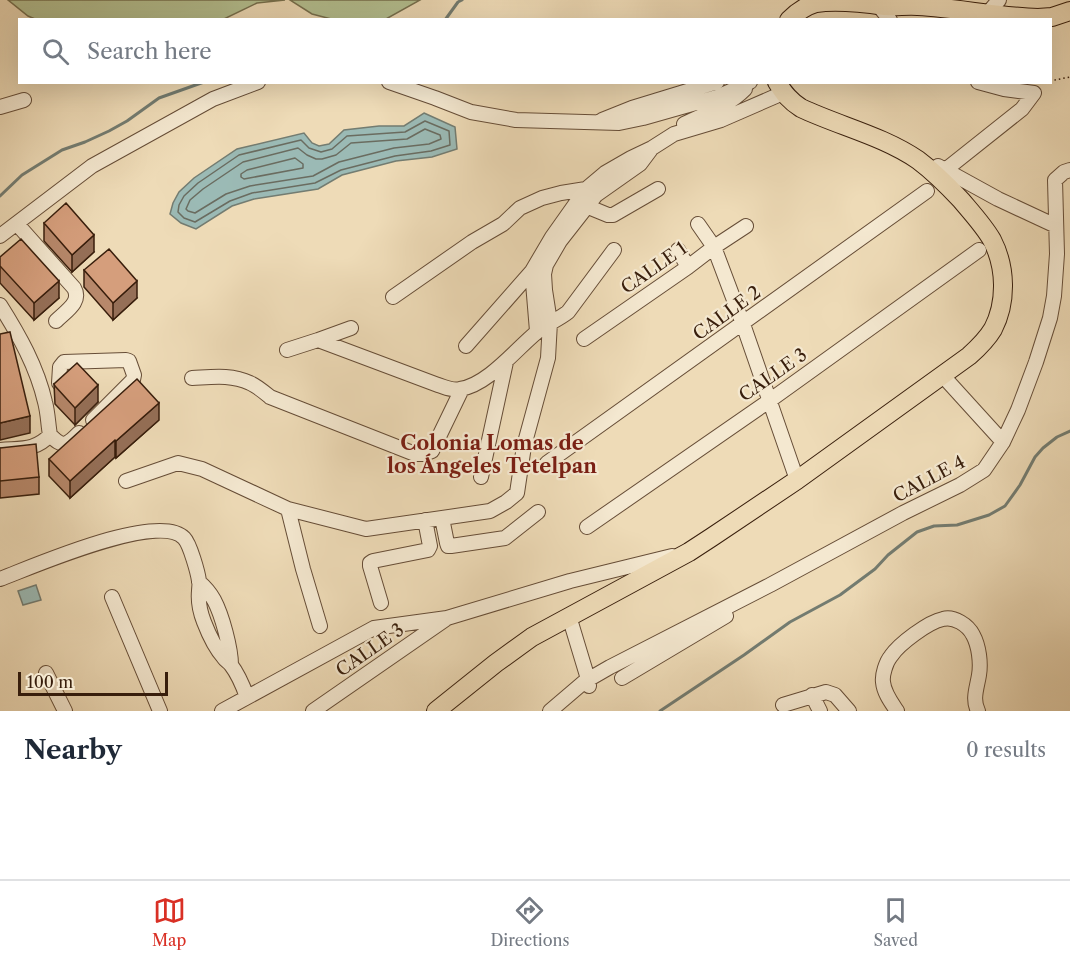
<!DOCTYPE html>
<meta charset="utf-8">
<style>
:root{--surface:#fff;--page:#f2f2f3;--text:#1f2937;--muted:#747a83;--line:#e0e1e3;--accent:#d93025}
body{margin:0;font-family:"Libre Caslon Text",serif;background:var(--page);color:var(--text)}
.scale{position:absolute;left:18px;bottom:15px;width:150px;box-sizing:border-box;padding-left:6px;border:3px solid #381e0c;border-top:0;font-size:16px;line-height:21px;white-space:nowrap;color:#381e0c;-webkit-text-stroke:4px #f4e8d0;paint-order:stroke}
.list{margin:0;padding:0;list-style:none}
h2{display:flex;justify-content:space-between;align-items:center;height:78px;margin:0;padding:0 24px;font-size:26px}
h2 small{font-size:20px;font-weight:400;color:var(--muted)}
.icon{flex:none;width:33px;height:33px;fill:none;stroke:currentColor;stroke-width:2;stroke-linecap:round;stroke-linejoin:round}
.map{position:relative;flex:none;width:1070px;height:711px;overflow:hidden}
.search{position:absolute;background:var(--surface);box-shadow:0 6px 24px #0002;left:18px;right:18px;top:18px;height:66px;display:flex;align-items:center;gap:15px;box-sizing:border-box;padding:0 21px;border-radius:0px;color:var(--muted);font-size:22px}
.sheet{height:168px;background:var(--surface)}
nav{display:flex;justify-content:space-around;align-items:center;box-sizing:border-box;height:84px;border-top:2px solid var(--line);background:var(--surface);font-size:16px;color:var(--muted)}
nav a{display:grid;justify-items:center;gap:3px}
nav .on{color:var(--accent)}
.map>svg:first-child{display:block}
.green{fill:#b4c192;stroke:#76704f;stroke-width:1.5}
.water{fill:#9bbab5;stroke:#737c71;stroke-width:1.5}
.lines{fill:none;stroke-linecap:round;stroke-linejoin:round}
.shore{stroke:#6a6c60;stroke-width:1.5}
.stream{stroke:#737c71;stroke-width:3}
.minor-casing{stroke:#664d37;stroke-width:16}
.major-casing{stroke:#381e0c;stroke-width:20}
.path{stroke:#381e0c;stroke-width:1.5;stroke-dasharray:1.5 3;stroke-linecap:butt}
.minor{stroke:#f4e8d0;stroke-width:14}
.major{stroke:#eedbb7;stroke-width:18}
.wall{fill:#b7886b;stroke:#381e0c;stroke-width:1.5}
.shaded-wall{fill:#956f57;stroke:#381e0c;stroke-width:1.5}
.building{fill:#d59e7c;stroke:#381e0c;stroke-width:1.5}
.labels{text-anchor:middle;stroke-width:4.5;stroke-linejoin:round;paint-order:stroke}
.street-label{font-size:18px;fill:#381e0c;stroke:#f4e8d0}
.neighbourhood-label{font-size:20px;font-weight:bold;fill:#7a1f14;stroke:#f4e8d0}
</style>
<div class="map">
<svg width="1070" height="711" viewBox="0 0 1070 711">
<rect width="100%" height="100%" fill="#eedbb7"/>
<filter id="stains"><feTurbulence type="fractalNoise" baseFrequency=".00333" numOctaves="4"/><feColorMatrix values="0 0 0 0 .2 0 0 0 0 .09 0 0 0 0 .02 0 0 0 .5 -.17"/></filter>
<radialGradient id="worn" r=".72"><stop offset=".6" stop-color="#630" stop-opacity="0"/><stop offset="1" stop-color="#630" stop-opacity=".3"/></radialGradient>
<path class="green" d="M8,0H285L257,3L224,19H35L28,16Z
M290,0H420L386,19L335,20L312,14Z"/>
<path class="water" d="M424,113L455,127L457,149L432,157L396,161L342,175L318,189L254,199L232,206L196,229L181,223L170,214L173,203L179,192L194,178L237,149L304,133L312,143L319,146L329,144L344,130L379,126H404Z
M36,585L41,600L23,605L18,591Z"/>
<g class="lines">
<path class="shore" d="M425,121L449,131L450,145L431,151L395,156L341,170L315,183L252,193L230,201L195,222L184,218L178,212L179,205L184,196L198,183L239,155L301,140L309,148L321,152L332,149L347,136L405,132Z
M425,129L440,135L441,139L429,144L394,148L339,162L313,176L250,186L226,194L195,213L188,211L186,209L190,200L203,189L243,162L298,148L307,155L316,159H322L336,155L351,143L407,139Z
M295,158L303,164V168L244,179L241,177V174L247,170Z"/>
<path class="stream" d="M445,20L458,2L462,0
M0,196L22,175L62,150L85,142L109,131L127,121L159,98L204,82
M660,711L744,655L790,622L840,595L875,569L888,555L917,532L934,526L957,525L989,515L1005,506L1020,485L1035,457L1043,448L1057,437L1070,431"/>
<g class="minor-casing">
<path id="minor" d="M878,5L890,20
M988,13L999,0
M389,82L435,98L471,112L516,120L619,123L643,118L717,97L750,82
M0,107L24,100
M602,120L632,108L717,82
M684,124C706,113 727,107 745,89
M938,166L998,199L1056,226
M944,171L1022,109L1034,93L1004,89L978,82
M586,206L608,215H613L658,189
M17,224L74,288C82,302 66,311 56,321
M698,224L714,247L743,324L797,480
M0,236L92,166L213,99L258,82
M678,250L688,267
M532,271L537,331
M393,297L472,242L503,224L520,208L542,198L561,193L586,189L589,191
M0,305C19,335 37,367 45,402C48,413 48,424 50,435C35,451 21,448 0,450
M584,339L688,267L714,247L746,226
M318,340L438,385C445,387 452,391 460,389C488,385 516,349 537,332C546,324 558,320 568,312L614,250
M466,346L532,271L552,237L586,189L605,173L631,158L652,148L674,134L721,120L783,93
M287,350L318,340L351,328
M943,376L1003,442
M192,378C212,377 231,374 250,383C257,386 264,392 270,397L415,454H424L432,451L462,389
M59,383L60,367L64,362L126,360L129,361L134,375L133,380L93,420
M50,435C63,448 66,446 79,433
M547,463L927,191
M481,477L506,362
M126,481L178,463L202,469L288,509L366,529L490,511L506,502L517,493L524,446L548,358L550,322L545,290L544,274L546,265L560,241L596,195L640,164L652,148
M288,509L303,569L320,626
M442,518L447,543L448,546H451L505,538L538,512
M587,527L769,401L979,250
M0,579C32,567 159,511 184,538C190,544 198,573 199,581C200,584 199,588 199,591C198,601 200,612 204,622C209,635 215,648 224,658C226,661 229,662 231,665C238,674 243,686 247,697
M199,582C205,587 210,593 214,600C222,615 231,648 231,665
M112,597L160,711
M381,603L370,566V563L373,561L428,550L430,546L425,520
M569,616L588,679L589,686
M46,673L65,711
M622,678L726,616
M812,695L820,711
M783,705L826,692L835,695L849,711
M222,711L374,628L447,618L570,581L672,556
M313,711L446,619
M550,711L584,682L610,667L770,585L903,513L960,485L984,470L1003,442L1018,410L1036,362L1050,318L1054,296L1057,254L1055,180L1064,172L1070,170
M897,711C891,702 884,693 883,682C882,675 886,662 891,656C899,644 928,622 943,619C954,616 968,625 973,635C979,646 981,663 979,675C977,688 972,699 978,711"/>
</g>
<g class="major-casing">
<path id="major" d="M789,20C797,12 806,6 816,3C838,0 864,3 885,6C896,7 907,5 918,6C958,8 998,17 1038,18L1052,17L1070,11
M436,711L496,663L532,637L689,552L712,537L797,480L969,356C978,348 987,339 993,329C1007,302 1006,267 992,240C984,226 972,213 961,200C948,186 934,172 918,160C883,136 839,126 801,108C790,101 784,94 777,82"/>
</g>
<path class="path" d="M1050,81L1070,77"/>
<use href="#minor" class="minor"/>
<use href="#major" class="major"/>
</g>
<path class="wall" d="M44,223L94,252L72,272L44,241Z
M0,257L59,298L34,320L0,283Z
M84,270L137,298L113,320L84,287Z
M54,384L98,402L75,425L55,404Z
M159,420L116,458L115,457L70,498L49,476V459Z
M0,448L39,477V494L0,498Z"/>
<path class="shaded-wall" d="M94,235V252L72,272V255Z
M59,281V298L34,320V303Z
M137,281V298L113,320V303Z
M98,385V402L75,425V408Z
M159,403V420L116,458V441Z
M30,416V433L0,440V423Z
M115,440V457L70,498V481Z"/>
<path class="building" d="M66,203L94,235L72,255L44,223Z
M21,239L59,281L34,303L0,266V257Z
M109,249L137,281L113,303L84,270Z
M10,332L30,416L0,423V334Z
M77,363L98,385L75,408L55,386L54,384Z
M137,379L159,403L116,441L115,440L70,481L49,459Z
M36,444L39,477L0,481V448Z"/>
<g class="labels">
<g class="street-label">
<text transform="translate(654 268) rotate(-35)" y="6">CALLE 1</text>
<text transform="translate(727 313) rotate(-36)" y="6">CALLE 2</text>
<text transform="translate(773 375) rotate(-35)" y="6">CALLE 3</text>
<text transform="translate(929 479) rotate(-28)" y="6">CALLE 4</text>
<text transform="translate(370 650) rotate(-35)" y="6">CALLE 3</text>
</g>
<g class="neighbourhood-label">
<text x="492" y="450">Colonia Lomas de<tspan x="492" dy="23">los Ángeles Tetelpan</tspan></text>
</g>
</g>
<rect width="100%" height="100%" filter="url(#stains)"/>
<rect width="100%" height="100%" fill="url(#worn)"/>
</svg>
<div class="scale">100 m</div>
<div class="search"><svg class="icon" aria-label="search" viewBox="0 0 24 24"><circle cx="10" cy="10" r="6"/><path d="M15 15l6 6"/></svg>Search here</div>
</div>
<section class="sheet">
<h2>Nearby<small>0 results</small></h2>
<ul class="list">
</ul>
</section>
<nav>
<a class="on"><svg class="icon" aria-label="map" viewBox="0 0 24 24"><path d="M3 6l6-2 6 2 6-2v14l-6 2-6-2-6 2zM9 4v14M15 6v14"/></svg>Map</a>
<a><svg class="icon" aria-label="directions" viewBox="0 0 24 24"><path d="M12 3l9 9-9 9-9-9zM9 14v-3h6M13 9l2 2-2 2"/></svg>Directions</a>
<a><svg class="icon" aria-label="saved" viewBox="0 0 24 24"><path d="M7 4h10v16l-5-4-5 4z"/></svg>Saved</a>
</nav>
